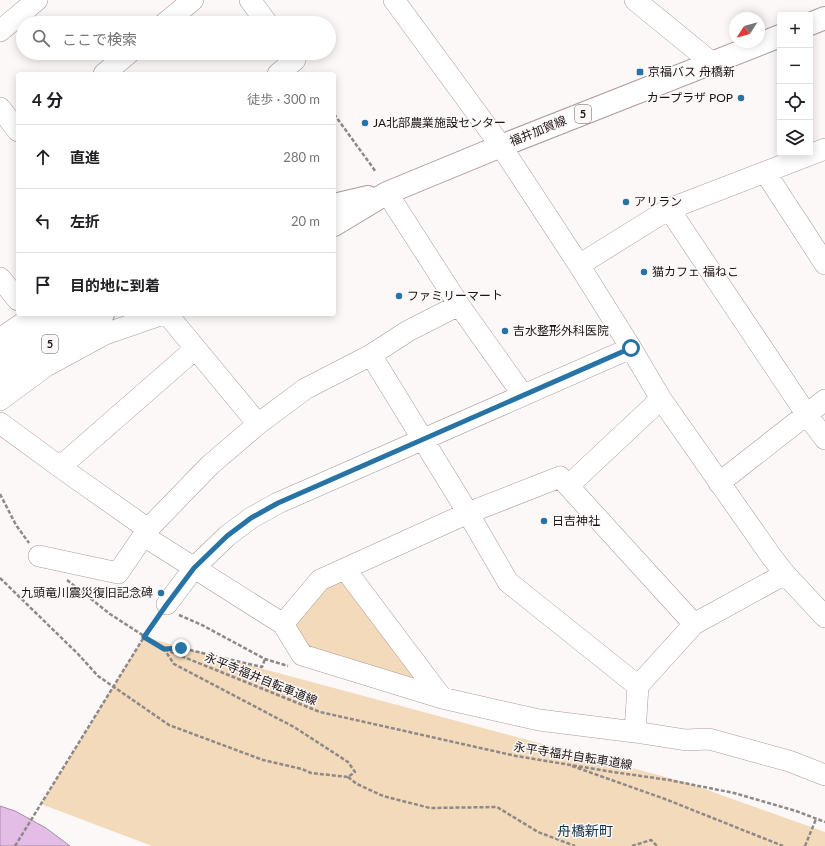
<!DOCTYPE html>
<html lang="ja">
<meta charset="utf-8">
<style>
:root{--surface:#fff;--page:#f2f2f2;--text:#202124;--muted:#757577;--line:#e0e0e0}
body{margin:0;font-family:Lato,"Noto Sans JP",sans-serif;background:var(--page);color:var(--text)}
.controls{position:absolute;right:12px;top:12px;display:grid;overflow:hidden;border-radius:4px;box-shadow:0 2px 10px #0003}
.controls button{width:36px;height:36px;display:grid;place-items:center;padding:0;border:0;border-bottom:1px solid var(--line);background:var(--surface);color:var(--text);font:20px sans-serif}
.compass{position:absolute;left:729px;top:12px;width:36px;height:36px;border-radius:50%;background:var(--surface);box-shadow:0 2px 10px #0003;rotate:234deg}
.stop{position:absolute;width:12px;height:12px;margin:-9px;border:3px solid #2773a5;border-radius:50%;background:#fff}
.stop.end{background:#2773a5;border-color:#fff;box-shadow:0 1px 4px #0008}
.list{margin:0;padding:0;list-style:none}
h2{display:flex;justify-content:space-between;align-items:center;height:52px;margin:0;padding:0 16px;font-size:17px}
h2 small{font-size:13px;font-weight:400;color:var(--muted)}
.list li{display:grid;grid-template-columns:26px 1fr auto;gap:12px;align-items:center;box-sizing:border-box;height:64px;padding:0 16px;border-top:1px solid var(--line)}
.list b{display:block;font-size:15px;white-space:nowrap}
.list em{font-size:13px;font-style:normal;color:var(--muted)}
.icon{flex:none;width:22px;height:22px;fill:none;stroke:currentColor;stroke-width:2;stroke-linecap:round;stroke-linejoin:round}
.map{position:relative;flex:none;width:825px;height:846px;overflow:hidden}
.search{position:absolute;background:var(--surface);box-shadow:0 2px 10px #0003;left:16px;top:16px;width:320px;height:44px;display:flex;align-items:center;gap:10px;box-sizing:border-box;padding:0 14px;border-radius:22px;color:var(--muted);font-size:15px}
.panel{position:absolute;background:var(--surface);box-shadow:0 2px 10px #0003;left:16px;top:72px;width:320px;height:244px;border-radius:4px}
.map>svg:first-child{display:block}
.green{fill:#f3daba}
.water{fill:#e4bde6;stroke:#a88ba7}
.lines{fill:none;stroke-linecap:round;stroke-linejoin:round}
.minor-casing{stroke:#ad9999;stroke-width:22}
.major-casing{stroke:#ad9999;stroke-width:24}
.path{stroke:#8e8888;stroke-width:2.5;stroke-dasharray:4 2;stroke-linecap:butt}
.minor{stroke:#fff;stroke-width:21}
.major{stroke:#fff;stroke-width:22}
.path-bridge{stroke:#8e8888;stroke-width:2.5;stroke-dasharray:4 2;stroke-linecap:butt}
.route{stroke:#2773a5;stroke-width:5}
.poi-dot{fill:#2773a5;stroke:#fdf8f8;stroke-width:1.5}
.labels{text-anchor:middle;stroke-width:3;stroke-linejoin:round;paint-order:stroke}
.shield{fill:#fdf8f8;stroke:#605959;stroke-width:1}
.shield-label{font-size:11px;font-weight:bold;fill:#1c1515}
.poi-label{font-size:12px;fill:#1c1515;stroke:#fdf8f8;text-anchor:start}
.street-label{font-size:12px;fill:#1c1515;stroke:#fdf8f8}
.quarter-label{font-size:14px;fill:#10344c;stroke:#fdf8f8}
</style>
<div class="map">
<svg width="825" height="846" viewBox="0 0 825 846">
<rect width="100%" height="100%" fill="#fdf8f8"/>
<path class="green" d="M345,569L434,695L304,652L283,624Z
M144,637L688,783L825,832V846H152L41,804Z"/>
<path class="water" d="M0,806L15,811L46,828L70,846H0Z"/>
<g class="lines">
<g class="minor-casing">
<path id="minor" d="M250,0L267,23
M394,0L501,146L579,265L631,348L661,399L771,556L785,574L825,617
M635,0L712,63
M165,23L193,0
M0,31L37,0
M104,74L129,53
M278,74L295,60L290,53
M0,108L18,131
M765,172L825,264
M387,193L459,305L523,395
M669,209L807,415L825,439
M579,265L669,209L825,149
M0,278L18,300
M167,314L258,424
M0,339L36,314
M371,355L468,513L508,582L638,686
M0,400L46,366L105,334L163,314
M0,423L60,467L148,529
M60,467L195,349
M719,483L825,400
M568,486L661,399
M144,536L283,624L302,655L442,698L539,720L635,732L686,740L709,739L789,761L825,775
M39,556L118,573L148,529L210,465L258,424L305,389L371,355L408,331L459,305
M345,569L442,698
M167,604L194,568L227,536L251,518L278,503L631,348
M283,624L320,580L468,513L560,477L694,624
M635,732L638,686L694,624L785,574"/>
</g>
<g class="major-casing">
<path id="major" d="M810,24L825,18
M334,205L368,197
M334,225L387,193L501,146L780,36
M0,359C22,342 44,327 68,314
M0,380C20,365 40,349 61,336C75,327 89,321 103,314"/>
</g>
<path class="path" d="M334,114L376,172
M0,494L16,525L29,543
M0,578L78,654L98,676L169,725L263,760L302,769L311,773L348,777L355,772L348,762L294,727L174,664L164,649
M67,580L110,614L164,649L320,712L516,756L613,772L669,780L734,793L796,811L825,822
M179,615L202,625L265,659L288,666
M144,637L158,617
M166,649L181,648L262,667L265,659
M572,766L665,799L783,846
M348,777L357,784L383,796L430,808L497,807L538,832L575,846
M632,846L651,840L657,846
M805,846L816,819"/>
<use href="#minor" class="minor"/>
<use href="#major" class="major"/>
<path class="path-bridge" d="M15,846L144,637"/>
</g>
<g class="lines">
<path class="route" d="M181,648L164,649L144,637L167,604L194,568L227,536L251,518L278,503L631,348"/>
</g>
<g class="poi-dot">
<rect x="636" y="68" width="8" height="8" rx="2"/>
<circle cx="741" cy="98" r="4"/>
<circle cx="365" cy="123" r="4"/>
<circle cx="626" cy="202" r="4"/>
<circle cx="644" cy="272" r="4"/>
<circle cx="399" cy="296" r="4"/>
<circle cx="505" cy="331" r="4"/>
<circle cx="544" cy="521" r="4"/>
<circle cx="161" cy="593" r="4"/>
</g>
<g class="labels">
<g class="shield">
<rect x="575" y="105" width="16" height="18" rx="3"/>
<rect x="42" y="335" width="16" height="18" rx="3"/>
</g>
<g class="shield-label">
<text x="583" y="118">5</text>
<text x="50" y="348">5</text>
</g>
<g class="poi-label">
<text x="648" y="76">京福バス 舟橋新</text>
<text x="733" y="102" text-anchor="end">カープラザ POP</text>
<text x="373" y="127">JA北部農業施設センター</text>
<text x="634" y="206">アリラン</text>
<text x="652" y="276">猫カフェ 福ねこ</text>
<text x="407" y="300">ファミリーマート</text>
<text x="513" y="335">吉水整形外科医院</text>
<text x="552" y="525">日吉神社</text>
<text x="153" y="597" text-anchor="end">九頭竜川震災復旧記念碑</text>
</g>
<g class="street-label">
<text transform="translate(538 131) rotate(-22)" y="4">福井加賀線</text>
<text transform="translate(261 679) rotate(22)" y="4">永平寺福井自転車道線</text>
<text transform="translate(573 756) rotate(9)" y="4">永平寺福井自転車道線</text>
</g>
<g class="quarter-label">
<text x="585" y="836">舟橋新町</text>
</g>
</g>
</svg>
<div class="controls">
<button>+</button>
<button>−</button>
<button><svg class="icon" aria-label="locate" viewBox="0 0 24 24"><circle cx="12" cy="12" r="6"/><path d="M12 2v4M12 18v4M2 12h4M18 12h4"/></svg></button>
<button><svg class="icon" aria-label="layers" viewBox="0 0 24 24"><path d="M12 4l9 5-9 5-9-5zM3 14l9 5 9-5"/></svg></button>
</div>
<svg class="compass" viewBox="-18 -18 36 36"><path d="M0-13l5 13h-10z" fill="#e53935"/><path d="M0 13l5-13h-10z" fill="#757577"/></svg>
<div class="stop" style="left:631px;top:348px"></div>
<div class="stop end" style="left:181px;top:648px"></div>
<div class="search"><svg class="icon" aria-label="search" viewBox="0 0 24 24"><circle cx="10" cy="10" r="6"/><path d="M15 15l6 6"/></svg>ここで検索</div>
<section class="panel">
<h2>4 分<small>徒歩 · 300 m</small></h2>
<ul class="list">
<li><svg class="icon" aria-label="ahead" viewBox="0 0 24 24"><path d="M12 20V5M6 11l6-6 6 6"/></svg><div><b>直進</b></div><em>280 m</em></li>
<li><svg class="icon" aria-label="left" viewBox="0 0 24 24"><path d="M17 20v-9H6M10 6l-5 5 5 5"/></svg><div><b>左折</b></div><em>20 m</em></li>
<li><svg class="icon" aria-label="arrive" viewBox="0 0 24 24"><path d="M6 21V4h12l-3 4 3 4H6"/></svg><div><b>目的地に到着</b></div></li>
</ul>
</section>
</div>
